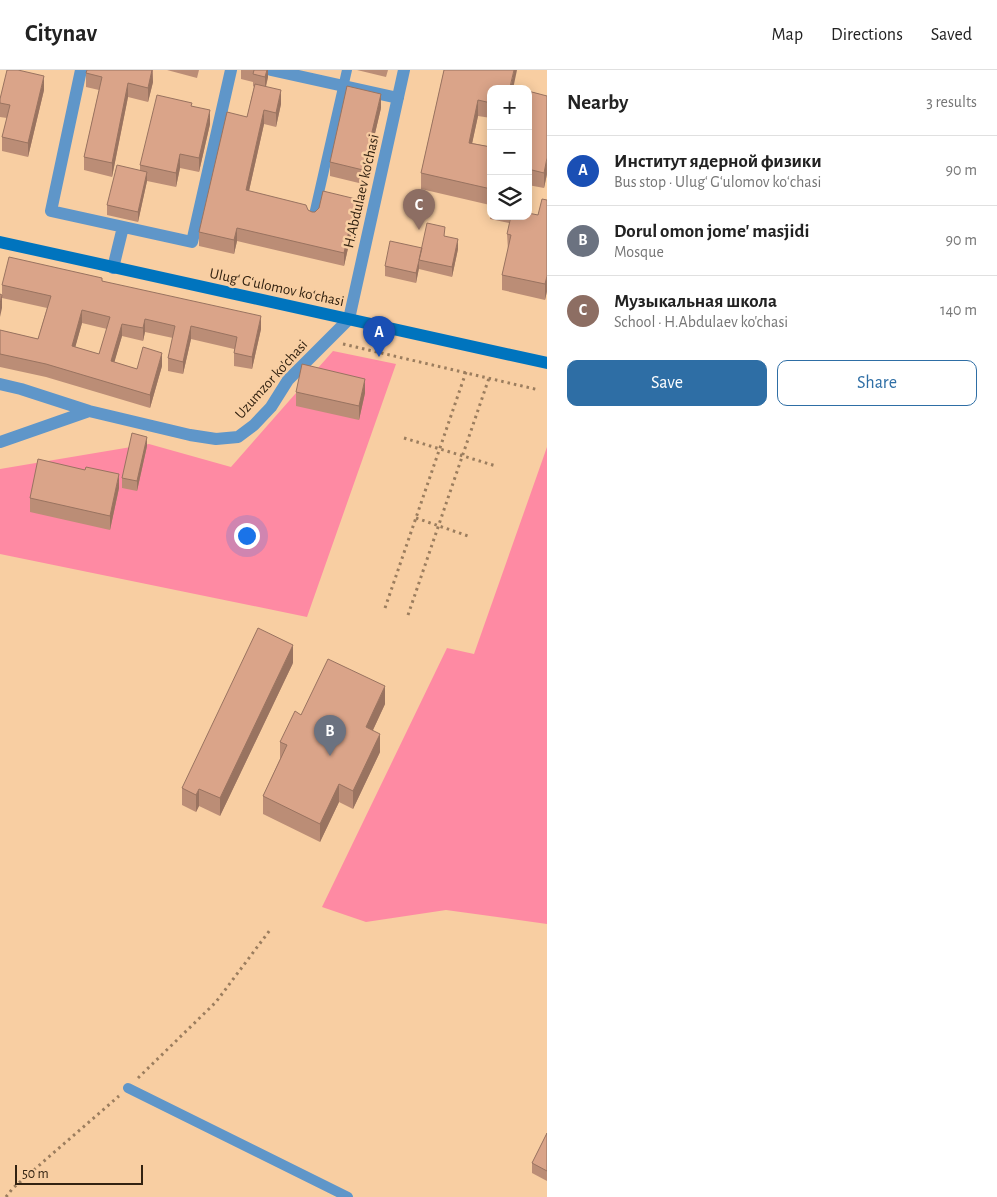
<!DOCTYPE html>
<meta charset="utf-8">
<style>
:root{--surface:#fff;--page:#f2f2f2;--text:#222;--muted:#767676;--line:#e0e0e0;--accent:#2e6ea5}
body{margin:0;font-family:"Alegreya Sans",sans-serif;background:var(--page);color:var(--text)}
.controls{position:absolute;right:15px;top:15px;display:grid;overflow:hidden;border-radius:10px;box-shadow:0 2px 12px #0003}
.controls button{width:45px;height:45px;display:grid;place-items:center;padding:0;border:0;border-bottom:1px solid var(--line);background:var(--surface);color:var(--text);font:25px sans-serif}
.scale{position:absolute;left:15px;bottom:12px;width:128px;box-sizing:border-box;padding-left:5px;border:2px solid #322211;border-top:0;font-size:14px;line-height:18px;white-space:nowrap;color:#322211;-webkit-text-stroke:4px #f8cea2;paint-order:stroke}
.you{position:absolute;left:246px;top:465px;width:18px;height:18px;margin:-12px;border:4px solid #fff;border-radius:50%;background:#1a73e8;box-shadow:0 0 0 8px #1a73e833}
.badge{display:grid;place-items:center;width:32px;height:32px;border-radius:50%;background:var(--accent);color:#fff;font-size:16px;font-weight:700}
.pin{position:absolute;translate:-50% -41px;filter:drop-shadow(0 1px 2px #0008)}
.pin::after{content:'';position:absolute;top:26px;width:18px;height:15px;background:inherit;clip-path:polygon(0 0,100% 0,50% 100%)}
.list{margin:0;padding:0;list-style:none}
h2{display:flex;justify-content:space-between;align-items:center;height:65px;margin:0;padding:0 20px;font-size:21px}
h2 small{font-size:16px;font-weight:400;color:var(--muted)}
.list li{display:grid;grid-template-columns:32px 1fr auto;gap:15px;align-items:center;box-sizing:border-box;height:70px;padding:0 20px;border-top:1px solid var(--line)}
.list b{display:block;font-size:19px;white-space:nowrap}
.list p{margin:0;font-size:16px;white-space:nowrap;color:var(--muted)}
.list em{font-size:16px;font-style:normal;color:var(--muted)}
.actions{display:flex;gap:10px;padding:15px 20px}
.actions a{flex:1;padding:11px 0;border:1px solid var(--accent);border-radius:10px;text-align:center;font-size:18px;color:var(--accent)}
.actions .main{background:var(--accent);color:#fff}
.icon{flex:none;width:28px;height:28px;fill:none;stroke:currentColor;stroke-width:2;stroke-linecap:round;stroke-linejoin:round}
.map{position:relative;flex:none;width:547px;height:1127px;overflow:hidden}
header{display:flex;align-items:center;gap:30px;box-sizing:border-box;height:70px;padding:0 25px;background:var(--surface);border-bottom:1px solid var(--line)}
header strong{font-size:24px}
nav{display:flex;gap:28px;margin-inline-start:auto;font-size:18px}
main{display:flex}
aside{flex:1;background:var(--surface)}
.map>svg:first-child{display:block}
.green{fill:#fe8aa3}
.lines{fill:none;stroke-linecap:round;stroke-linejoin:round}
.path{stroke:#9b7d5e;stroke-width:3;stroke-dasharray:2.5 4;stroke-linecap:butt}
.lane{stroke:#5f96c9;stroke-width:10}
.street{stroke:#5f96c9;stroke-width:12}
.secondary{stroke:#0074be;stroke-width:12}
.wall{fill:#bb8d76;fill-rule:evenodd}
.shaded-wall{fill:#997360}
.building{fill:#daa489;stroke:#997360;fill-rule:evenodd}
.labels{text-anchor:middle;stroke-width:5;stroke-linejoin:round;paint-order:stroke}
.street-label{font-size:15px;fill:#322211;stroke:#f8cea2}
</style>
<header>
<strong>Citynav</strong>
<nav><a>Map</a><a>Directions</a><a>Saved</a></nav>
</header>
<main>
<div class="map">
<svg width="547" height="1127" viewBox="0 0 547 1127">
<rect width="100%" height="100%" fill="#f8cea2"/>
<path class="green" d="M333,281L396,294L307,547L0,484V399L149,374L231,397Z
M547,377V854L446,840L366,852L322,837L447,578L474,584Z"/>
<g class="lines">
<path class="path" d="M343,274L539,320
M404,368L496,396
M416,448L471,467
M385,538L466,302
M408,545L489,308
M138,1008L216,932L270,860
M6,1127L13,1118L119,1026"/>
<path class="lane" d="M313,149L347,0
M128,1018L348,1127"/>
<path class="street" d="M81,0L51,141L192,172L231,0
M271,0L398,28
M113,198L123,157
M0,314L21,319L89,341L190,365L216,369L238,367L254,355L271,337L288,310L349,249L404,0
M0,372L89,341"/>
<path class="secondary" d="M0,172L547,293"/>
</g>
<path class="wall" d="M153,0V12L148,32L128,27L112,107L84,100V87L99,20L86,17V3Z
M167,0H199L197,8Z
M241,0H268V7L266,17L281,34L276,57L264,54L249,121L308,140L312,142L356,143L344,196L237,171L234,184L199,176V162L247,47L254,17L253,16V12L241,9Z
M357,0H388L386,7Z
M444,0L491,19V48L478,46L472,73L491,77V146H511L509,153L490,149V135L421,119V103Z
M44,20L28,87L2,81V67L7,48L0,47V29Z
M528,21L547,26V104L544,118L528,115Z
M192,36L210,54L199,102L180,98L176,117L147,111L138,152L107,145V135L140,100V95Z
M381,38L363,114L330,106V92Z
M547,130V221L545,230L502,220V205L508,180L507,164L538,145Z
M445,167L458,179L452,207L419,199V198L416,213L385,206V196Z
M102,211L261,259L252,299L234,296V279L191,269L183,304L168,301V288L173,268L145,262L143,271L122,266L114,292L137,299L162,296L150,338L46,307L0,297V260L38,269L47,238L2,228V215ZM82,253L107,259L99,284L75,277Z
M296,322L365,323L359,350L296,336Z
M147,376L137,421L122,418V408Z
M119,418L110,460L30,442V428Z
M293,593L220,746L199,736L196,742L182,735V718Z
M385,634L373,660L380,682L353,739L339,732L320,772L263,744V726L280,689V672L301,645Z
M547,1063V1111L532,1103V1093Z"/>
<path class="shaded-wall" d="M152,0L153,12L148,32V18Z
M267,0H268V7L265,19V7Z
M514,0H517L513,19H510Z
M44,6V20L28,87V73Z
M128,13V27L112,107V93Z
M281,20V34L276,57V43Z
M381,24V38L363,114V100Z
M478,30V46L469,88V73Z
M210,40V54L199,102V88Z
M264,40V54L246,134V120Z
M180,84V98L176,117V103Z
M547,88V104L544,118V103Z
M147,102V111L138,152V142Z
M356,129V143L344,196V183Z
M237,158V171L234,184V170Z
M458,169V179L452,207V197Z
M422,178L419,190V198L416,213V203Z
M547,206V221L545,230V214Z
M2,225V238L0,247V234Z
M82,240V253L72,289V276Z
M261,246V259L252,299V287Z
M145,249V262L143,271V258Z
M122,254V266L111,304V291Z
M191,256V269L183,304V292Z
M162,283V296L150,338V325Z
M365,309V323L359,350V336Z
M147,367V376L137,421V411Z
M119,404V418L110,460V446Z
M293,575V593L220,746V728Z
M385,616V634L366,675V657Z
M380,664V682L353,739V721Z
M339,714V732L320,772V754Z
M199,719V736L196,742V725Z"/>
<path class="building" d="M7,0H18L44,6L28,73L2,67L10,35L0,33V29Z
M87,0H152L148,18L128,13L112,93L84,87L102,7L86,3Z
M254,0H267L265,7L253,4Z
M444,0H514L510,17L517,19H491V33L478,30L469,73L491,77V119L421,103Z
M255,14L281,20L276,43L264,40L246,120L306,135L308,140L312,142H315L319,138L323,121L356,129L344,183L237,158L234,170L199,162L227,42L247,47Z
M347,16L381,24L363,100L330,92Z
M528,21L547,26V88L544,103L528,99Z
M157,25L192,33L191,36L210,40L199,88L180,84L176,103L140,95Z
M117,95L147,102L138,142L107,135Z
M542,129L547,130V206L545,214L502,205L511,165L507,164L511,146H528V143L538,145Z
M427,153L445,157L444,166L458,169L452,197L419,190Z
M390,171L422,178L416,203L385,196Z
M9,187L102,208V211L261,246L252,287L234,283L237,267L191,256L183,292L168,288L175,256L145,249L143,258L122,254L111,291L137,299L143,277L162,283L150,325L46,294L0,284V260L38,269L51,226L2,215ZM82,240L110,247L99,284L72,276Z
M0,224L2,225L0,234Z
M302,294L365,309L359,336L296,322Z
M132,363L147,367L137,411L122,408Z
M38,389L85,400L86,397L119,404L110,446L30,428Z
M258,558L293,575L220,728L199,719L196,725L182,718Z
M328,589L385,616L366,657L380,664L353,721L339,714L320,754L263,726L287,675L280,672L295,641L301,645Z
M547,1063V1101L532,1093Z"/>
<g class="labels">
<g class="street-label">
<text transform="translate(361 121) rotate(-77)" y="5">H.Abdulaev ko'chasi</text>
<text transform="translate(277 217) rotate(12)" y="5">Ulugʻ Gʻulomov koʻchasi</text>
<text transform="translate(271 309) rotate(-48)" y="5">Uzumzor ko'chasi</text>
</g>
</g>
</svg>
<div class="controls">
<button>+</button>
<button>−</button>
<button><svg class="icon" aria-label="layers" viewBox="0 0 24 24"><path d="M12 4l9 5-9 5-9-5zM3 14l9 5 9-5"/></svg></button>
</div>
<div class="scale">50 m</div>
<div class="you"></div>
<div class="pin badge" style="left:379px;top:287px;background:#1a4fb4">A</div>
<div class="pin badge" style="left:330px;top:686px;background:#6b7280">B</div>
<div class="pin badge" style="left:419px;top:160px;background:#8d6e63">C</div>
</div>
<aside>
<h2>Nearby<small>3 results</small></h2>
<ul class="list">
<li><span class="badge" style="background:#1a4fb4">A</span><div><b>Институт ядерной физики</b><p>Bus stop · Ulugʻ Gʻulomov koʻchasi</p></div><em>90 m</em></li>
<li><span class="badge" style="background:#6b7280">B</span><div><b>Dorul omon jome' masjidi</b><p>Mosque</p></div><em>90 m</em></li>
<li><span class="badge" style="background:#8d6e63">C</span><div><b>Музыкальная школа</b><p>School · H.Abdulaev ko'chasi</p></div><em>140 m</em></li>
</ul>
<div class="actions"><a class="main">Save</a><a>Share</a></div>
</aside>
</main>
